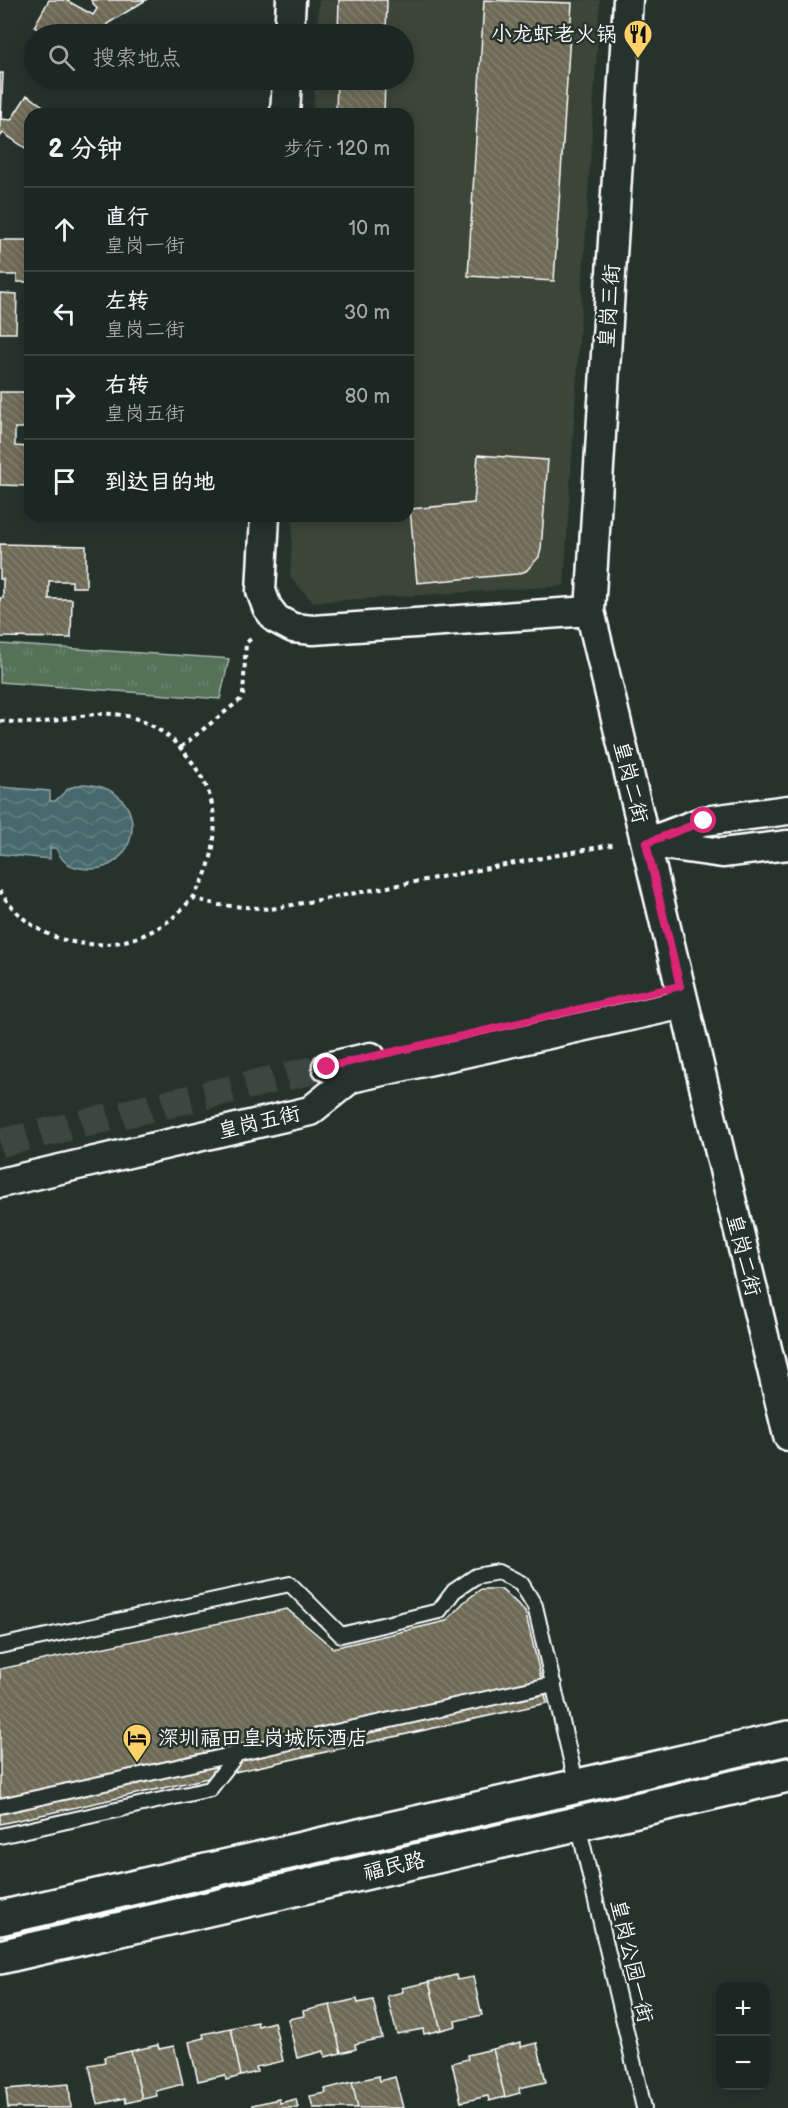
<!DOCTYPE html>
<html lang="zh">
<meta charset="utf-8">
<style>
:root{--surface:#1c2622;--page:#29322f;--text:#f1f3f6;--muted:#a0a5a5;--line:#3a4340}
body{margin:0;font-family:"Balsamiq Sans","LXGW WenKai TC",sans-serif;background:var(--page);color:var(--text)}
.controls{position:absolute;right:18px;bottom:18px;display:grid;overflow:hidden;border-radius:12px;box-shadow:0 3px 15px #0003}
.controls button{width:54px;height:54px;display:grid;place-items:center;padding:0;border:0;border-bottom:2px solid var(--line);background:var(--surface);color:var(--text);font:30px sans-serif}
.stop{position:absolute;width:18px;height:18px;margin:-14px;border:4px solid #db2777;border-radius:50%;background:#fff}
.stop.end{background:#db2777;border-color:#fff;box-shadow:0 2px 6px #0008}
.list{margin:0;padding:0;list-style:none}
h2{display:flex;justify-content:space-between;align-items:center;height:78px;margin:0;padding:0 24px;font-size:26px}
h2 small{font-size:20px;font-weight:400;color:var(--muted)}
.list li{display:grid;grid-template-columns:39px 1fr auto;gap:18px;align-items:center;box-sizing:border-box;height:84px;padding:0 24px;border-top:2px solid var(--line)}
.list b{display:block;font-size:22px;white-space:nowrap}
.list p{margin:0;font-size:20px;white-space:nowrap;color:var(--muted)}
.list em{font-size:20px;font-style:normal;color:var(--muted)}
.icon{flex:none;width:33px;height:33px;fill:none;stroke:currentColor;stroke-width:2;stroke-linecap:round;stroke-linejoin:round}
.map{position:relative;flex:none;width:788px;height:2108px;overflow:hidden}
.search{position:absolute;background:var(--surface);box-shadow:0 3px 15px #0003;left:24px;top:24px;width:390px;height:66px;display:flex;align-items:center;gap:15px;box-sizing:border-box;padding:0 21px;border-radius:33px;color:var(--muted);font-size:22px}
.panel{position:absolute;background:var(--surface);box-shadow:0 3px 15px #0003;left:24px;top:108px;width:390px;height:414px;border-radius:18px}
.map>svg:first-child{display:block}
.built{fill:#3b4439}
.grass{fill:url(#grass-tufts);stroke:#aab8ac;stroke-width:1.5}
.water{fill:url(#water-waves);stroke:#91a5a7;stroke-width:1.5}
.building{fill:url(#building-back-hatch);stroke:#fff;stroke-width:1.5}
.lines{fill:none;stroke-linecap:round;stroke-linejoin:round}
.minor-tunnel{stroke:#3c4742;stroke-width:28;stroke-dasharray:28 14;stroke-linecap:butt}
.service-casing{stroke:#fff;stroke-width:18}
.minor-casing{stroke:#fff;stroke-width:33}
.secondary-casing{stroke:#fff;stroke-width:38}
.path{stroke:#fff;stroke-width:4;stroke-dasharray:4.5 4.5;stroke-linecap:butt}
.service{stroke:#26332d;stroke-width:14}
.minor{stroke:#26332d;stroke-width:28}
.secondary{stroke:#26332d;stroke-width:33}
.route{stroke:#db2777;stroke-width:8}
.labels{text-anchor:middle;stroke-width:5;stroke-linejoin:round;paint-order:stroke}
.poi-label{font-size:21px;fill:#fff;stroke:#26332d;text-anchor:end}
.street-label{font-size:21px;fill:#fff;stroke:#26332d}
</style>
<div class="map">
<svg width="788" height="2108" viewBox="0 0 788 2108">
<defs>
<pattern id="grass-tufts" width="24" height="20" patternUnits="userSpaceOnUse" patternTransform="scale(1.5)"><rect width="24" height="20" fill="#557158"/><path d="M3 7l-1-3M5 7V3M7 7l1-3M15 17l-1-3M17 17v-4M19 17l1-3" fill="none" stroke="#6e8671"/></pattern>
<pattern id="water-waves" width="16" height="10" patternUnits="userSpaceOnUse" patternTransform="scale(1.5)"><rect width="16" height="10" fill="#47696d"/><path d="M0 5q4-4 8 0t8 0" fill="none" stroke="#638083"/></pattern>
<pattern id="building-back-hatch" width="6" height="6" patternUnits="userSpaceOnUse" patternTransform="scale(1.5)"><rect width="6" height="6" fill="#6d6a56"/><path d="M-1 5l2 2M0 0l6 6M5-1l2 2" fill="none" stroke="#83806f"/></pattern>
</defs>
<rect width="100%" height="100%" fill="#26332d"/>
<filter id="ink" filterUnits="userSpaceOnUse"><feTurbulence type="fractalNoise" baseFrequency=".0167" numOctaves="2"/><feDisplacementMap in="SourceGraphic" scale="12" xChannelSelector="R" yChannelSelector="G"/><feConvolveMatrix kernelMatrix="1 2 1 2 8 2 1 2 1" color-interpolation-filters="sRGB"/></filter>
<g filter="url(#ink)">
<path class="built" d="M319,0H600L564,586L313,602L290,577L293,516H408V114H313L315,80H404V34H317Z"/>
<path class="grass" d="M0,644L219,658L229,659L220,699L0,682Z"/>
<path class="water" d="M83,784C157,787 140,880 80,868C67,866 61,860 56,848H50V859L0,854V787L50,791V801H55L69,788Z"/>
<path class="building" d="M49,0H66L93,15L97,9L91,0H146L107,24L112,33L141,32V34H48L34,27Z
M339,0H387L386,34H338Z
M484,0L572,3L554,281L468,276Z
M0,73H3L1,119L11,120L27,95L43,106L40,110L46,114H30V151L3,133L0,137Z
M337,80H385L384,114H336Z
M0,240H30V282H17V275H0Z
M0,293L17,294L16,333H0Z
M0,392H30V428H15V446L30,447V486L0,485Z
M478,455L548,460L541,549L539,557L526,571L517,574L417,583L410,509L474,503Z
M0,544L86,546V587H72V581H49V599H72L71,638L0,637V598H3V579H0Z
M481,1589H502L525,1611L547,1703L0,1824V1669L287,1609L333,1648L446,1621L464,1602Z
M456,1975L457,1980L473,1977L482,2015L455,2021L456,2026L441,2030L429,1982Z
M429,1982L441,2030L424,2034L423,2029L397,2034L387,1996L403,1992L402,1988Z
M357,1999L358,2003L373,2000L382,2038L355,2044L356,2049L341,2053L330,2005Z
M330,2005L341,2053L325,2057L324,2051L297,2058L288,2019L304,2016L303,2011Z
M257,2022L258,2026L274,2022L283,2061L256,2067L257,2072L241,2076L231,2028Z
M231,2028L241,2076L226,2080L225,2075L198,2081L189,2042L204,2038L203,2034Z
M521,2042V2047L537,2043L546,2082L519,2088L520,2093L505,2097L493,2049Z
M158,2045L159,2049L174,2046L183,2084L156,2091L157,2096L142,2099L131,2051Z
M493,2049L505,2097L489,2101L488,2096L461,2102L452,2063L468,2059L467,2055Z
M131,2051L142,2099L126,2103L125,2098L98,2104L89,2065L105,2062L104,2057Z
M379,2076L380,2081L395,2077L403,2108H358L352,2082Z
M352,2082L358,2108H313L310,2096L326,2093L325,2089Z
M69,2084L71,2108H8L6,2089Z
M279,2099L280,2103L296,2099L298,2108H253L252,2105Z"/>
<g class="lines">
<path class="minor-tunnel" d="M0,1143L327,1067"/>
<g class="service-casing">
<path id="service" d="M0,1646L290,1584L341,1635L439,1611L454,1591L476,1576L499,1572L521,1583L535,1606L577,1786
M0,1806L554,1684
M578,1824L644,2108
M0,1836L210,1789L238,1753"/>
</g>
<g class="minor-casing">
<path id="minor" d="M628,0L590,611L788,1436
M289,34L291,0
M285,114L287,80
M265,516L261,591L267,607L276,619L293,628L313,630L590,611
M646,843L704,821L788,810
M651,843L722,853L788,845
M327,1067L371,1057
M0,1183L310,1111L351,1078L684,1004"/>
</g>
<g class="secondary-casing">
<path id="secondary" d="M0,1918L788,1738
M0,1957L788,1775"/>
</g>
<path class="path" d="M0,721C15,722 30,724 45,722C75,718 101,709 131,717C161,726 184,747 199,773C213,795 217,821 213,847C197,951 56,981 0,891
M181,747L240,700L243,695L246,643L253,637
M192,898L219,905L271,909L616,844"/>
<use href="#service" class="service"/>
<use href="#minor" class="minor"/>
<use href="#secondary" class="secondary"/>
</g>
</g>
<g class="lines" filter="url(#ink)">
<path class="route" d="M327,1067L680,986L646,843L704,821"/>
</g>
<defs>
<g id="restaurant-pin" transform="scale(1.5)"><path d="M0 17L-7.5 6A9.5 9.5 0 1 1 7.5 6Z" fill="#ffd166" stroke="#26332d"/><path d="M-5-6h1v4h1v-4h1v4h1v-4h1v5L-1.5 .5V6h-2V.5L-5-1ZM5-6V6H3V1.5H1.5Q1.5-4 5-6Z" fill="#111"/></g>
<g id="hotel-pin" transform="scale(1.5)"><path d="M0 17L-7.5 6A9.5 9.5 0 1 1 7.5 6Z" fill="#ffd166" stroke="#26332d"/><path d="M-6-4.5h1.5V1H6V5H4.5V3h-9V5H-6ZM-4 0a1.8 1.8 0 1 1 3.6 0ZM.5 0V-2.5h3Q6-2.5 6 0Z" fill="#111"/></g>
</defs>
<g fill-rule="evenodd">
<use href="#restaurant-pin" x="638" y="34"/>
<use href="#hotel-pin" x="137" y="1738"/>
</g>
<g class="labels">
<g class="poi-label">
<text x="617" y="41">小龙虾老火锅</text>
<text x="158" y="1745" text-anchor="start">深圳福田皇岗城际酒店</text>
</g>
<g class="street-label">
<text transform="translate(609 306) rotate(-86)" y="7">皇岗三街</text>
<text transform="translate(631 782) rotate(76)" y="7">皇岗二街</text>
<text transform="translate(259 1122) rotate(-13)" y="7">皇岗五街</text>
<text transform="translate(744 1255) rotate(76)" y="7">皇岗二街</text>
<text transform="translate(394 1866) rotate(-13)" y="7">福民路</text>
<text transform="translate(632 1961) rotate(77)" y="7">皇岗公园一街</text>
</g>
</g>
</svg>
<div class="controls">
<button>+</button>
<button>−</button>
</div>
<div class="stop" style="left:704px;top:821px"></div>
<div class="stop end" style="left:327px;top:1067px"></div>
<div class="search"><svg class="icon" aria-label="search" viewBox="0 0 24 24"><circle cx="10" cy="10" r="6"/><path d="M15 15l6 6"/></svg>搜索地点</div>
<section class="panel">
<h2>2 分钟<small>步行 · 120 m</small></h2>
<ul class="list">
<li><svg class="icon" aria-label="ahead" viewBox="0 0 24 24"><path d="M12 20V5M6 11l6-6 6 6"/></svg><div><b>直行</b><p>皇岗一街</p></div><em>10 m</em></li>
<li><svg class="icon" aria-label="left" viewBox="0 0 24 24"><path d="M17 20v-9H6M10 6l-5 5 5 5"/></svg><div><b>左转</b><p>皇岗二街</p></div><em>30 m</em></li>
<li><svg class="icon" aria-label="right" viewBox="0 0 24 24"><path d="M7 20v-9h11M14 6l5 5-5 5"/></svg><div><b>右转</b><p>皇岗五街</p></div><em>80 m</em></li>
<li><svg class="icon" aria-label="arrive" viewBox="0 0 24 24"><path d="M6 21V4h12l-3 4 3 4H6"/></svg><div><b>到达目的地</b></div></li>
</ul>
</section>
</div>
